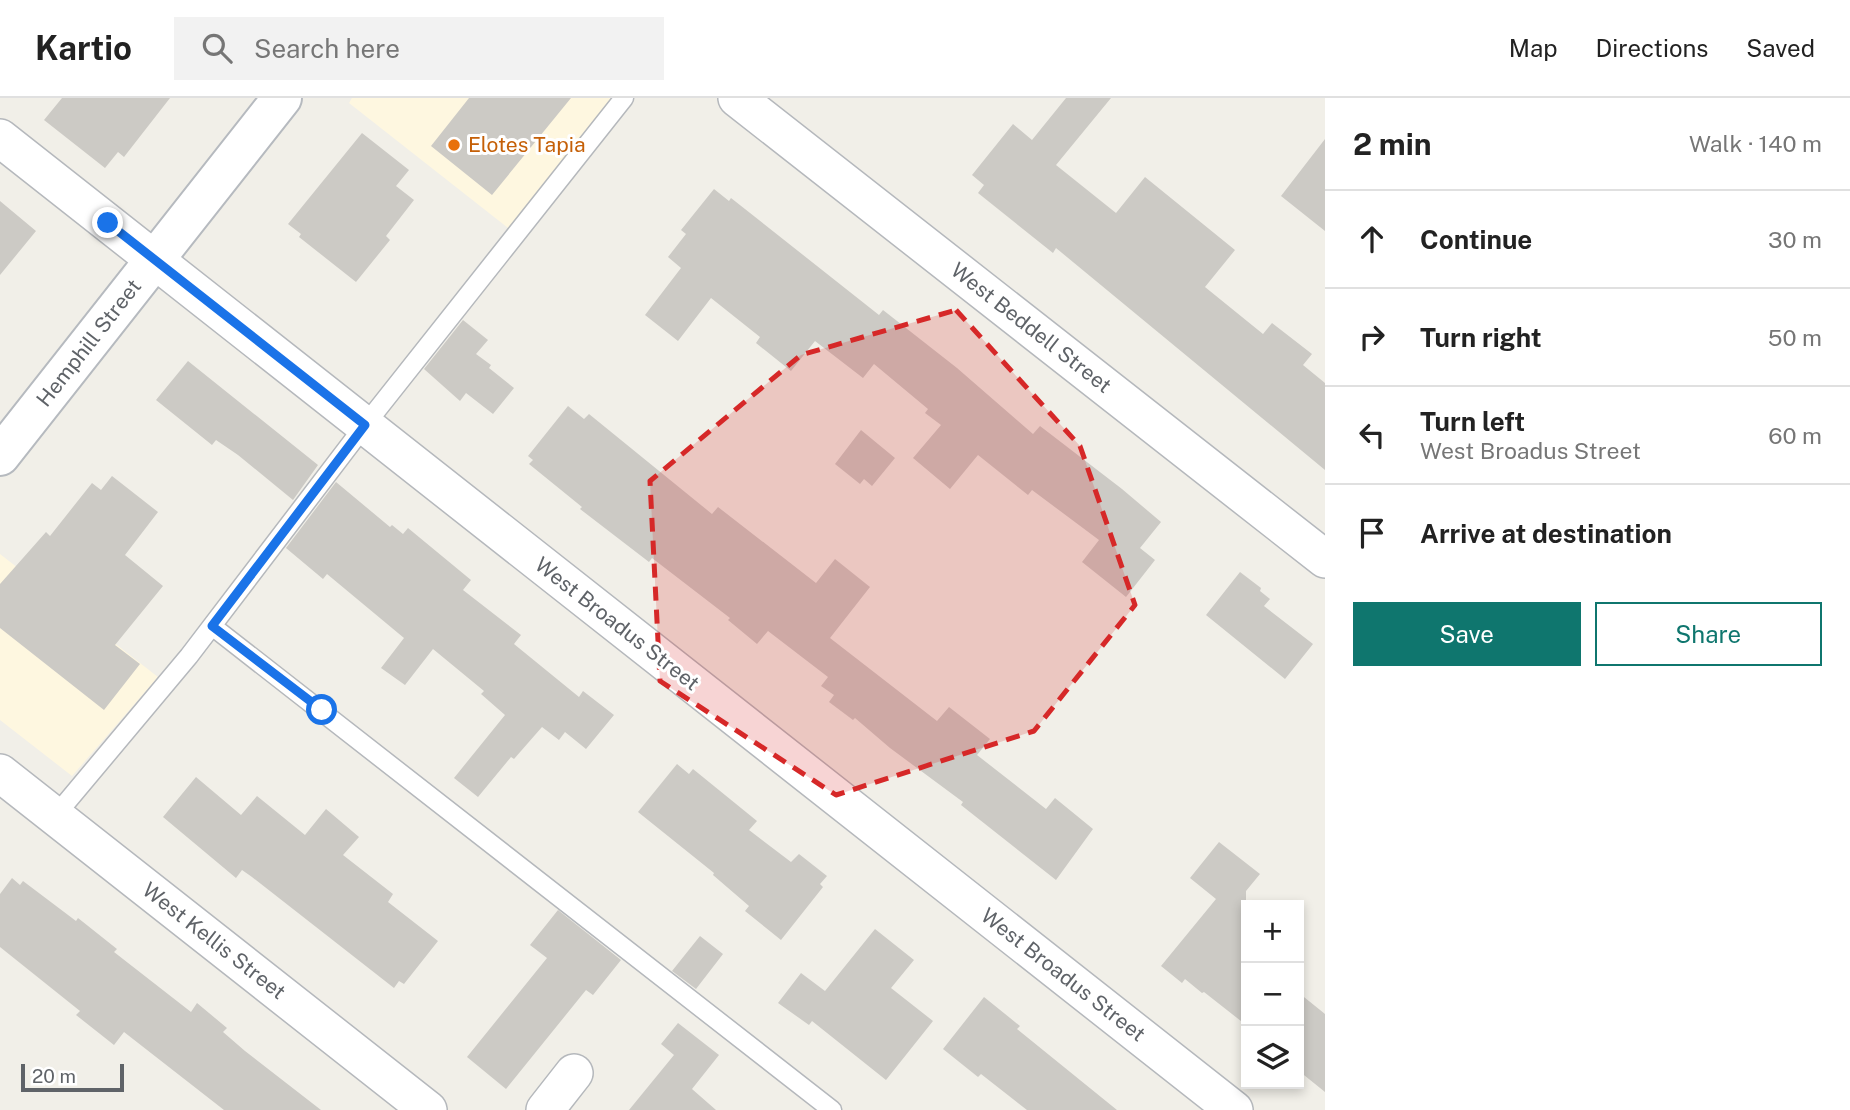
<!DOCTYPE html>
<meta charset="utf-8">
<style>
:root{--surface:#fff;--page:#f2f2f2;--text:#222;--muted:#767676;--line:#e0e0e0;--accent:#0f766e}
body{margin:0;font-family:"Public Sans",sans-serif;background:var(--page);color:var(--text)}
.controls{position:absolute;right:21px;bottom:21px;display:grid;overflow:hidden;border-radius:0px;box-shadow:0 4px 10px #0003}
.controls button{width:63px;height:63px;display:grid;place-items:center;padding:0;border:0;border-bottom:2px solid var(--line);background:var(--surface);color:var(--text);font:35px sans-serif}
.scale{position:absolute;left:21px;bottom:18px;width:103px;box-sizing:border-box;padding-left:7px;border:4px solid #5f6368;border-top:0;font-size:19px;line-height:24px;white-space:nowrap;color:#5f6368;-webkit-text-stroke:5px #fff;paint-order:stroke}
.stop{position:absolute;width:21px;height:21px;margin:-16px;border:5px solid #1a73e8;border-radius:50%;background:#fff}
.stop.end{background:#1a73e8;border-color:#fff;box-shadow:0 2px 7px #0008}
.list{margin:0;padding:0;list-style:none}
h2{display:flex;justify-content:space-between;align-items:center;height:91px;margin:0;padding:0 28px;font-size:30px}
h2 small{font-size:23px;font-weight:400;color:var(--muted)}
.list li{display:grid;grid-template-columns:46px 1fr auto;gap:21px;align-items:center;box-sizing:border-box;height:98px;padding:0 28px;border-top:2px solid var(--line)}
.list b{display:block;font-size:26px;white-space:nowrap}
.list p{margin:0;font-size:23px;white-space:nowrap;color:var(--muted)}
.list em{font-size:23px;font-style:normal;color:var(--muted)}
.actions{display:flex;gap:14px;padding:21px 28px}
.actions a{flex:1;padding:16px 0;border:2px solid var(--accent);border-radius:0px;text-align:center;font-size:24px;color:var(--accent)}
.actions .main{background:var(--accent);color:#fff}
.icon{flex:none;width:38px;height:38px;fill:none;stroke:currentColor;stroke-width:2;stroke-linecap:round;stroke-linejoin:round}
.map{position:relative;flex:none;width:1325px;height:1012px;overflow:hidden}
header{display:flex;align-items:center;gap:42px;box-sizing:border-box;height:98px;padding:0 35px;background:var(--surface);border-bottom:2px solid var(--line)}
header strong{font-size:33px}
nav{display:flex;gap:38px;margin-inline-start:auto;font-size:24px}
.search{width:490px;height:63px;background:var(--page);display:flex;align-items:center;gap:18px;box-sizing:border-box;padding:0 24px;border-radius:0px;color:var(--muted);font-size:26px}
main{display:flex}
aside{flex:1;background:var(--surface)}
.map>svg:first-child{display:block}
.commercial{fill:#fef7e0}
.building{fill:#cccac5}
.lines{fill:none;stroke-linecap:round;stroke-linejoin:round}
.service-casing{stroke:#b5b8bc;stroke-width:21}
.minor-casing{stroke:#b5b8bc;stroke-width:40}
.secondary-casing{stroke:#b6babf;stroke-width:42}
.service{stroke:#fff;stroke-width:18}
.minor{stroke:#fff;stroke-width:37}
.secondary{stroke:#fff;stroke-width:38}
.route{stroke:#1a73e8;stroke-width:9}
.marked{fill:#d62828;fill-opacity:0.2;stroke:#d62828;stroke-width:5;stroke-dasharray:14 9;stroke-linejoin:round}
.food-dot{fill:#e8710a;stroke:#fff;stroke-width:2.5}
.labels{text-anchor:middle;stroke-width:6;stroke-linejoin:round;paint-order:stroke}
.food-label{font-size:21px;fill:#c56008;stroke:#fff;text-anchor:start}
.street-label{font-size:21px;fill:#5f6368;stroke:#fff}
</style>
<header>
<strong>Kartio</strong>
<div class="search"><svg class="icon" aria-label="search" viewBox="0 0 24 24"><circle cx="10" cy="10" r="6"/><path d="M15 15l6 6"/></svg>Search here</div>
<nav><a>Map</a><a>Directions</a><a>Saved</a></nav>
</header>
<main>
<div class="map">
<svg width="1325" height="1012" viewBox="0 0 1325 1012">
<rect width="100%" height="100%" fill="#f1efe8"/>
<path class="commercial" d="M352,0H617L512,133L349,5Z
M0,456L158,579L72,678L0,622Z"/>
<path class="building" d="M62,0H170L124,59L118,54L105,70L44,22Z
M469,0H571L492,97L431,48Z
M1066,0H1111L1056,67L1116,115L1145,79L1235,152L1205,189L1263,236L1272,225L1312,256L1303,267L1325,285V372L1056,150L1053,155L978,95L984,87L972,77L1013,26L1032,42Z
M362,35L409,72L396,88L414,102L386,138L390,142L356,184L299,139L301,136L288,126Z
M1325,41V133L1281,98Z
M714,91L729,103L731,100L879,217L883,212L957,270L1033,336L1040,328L1122,391L1161,424L1140,450L1155,462L1126,499L1082,464L1099,442L1032,392L1028,397L978,357L950,391L913,360L941,327L925,315L928,311L874,266L863,280L815,243L791,273L756,245L760,239L711,200L678,243L645,217L681,170L668,159L686,136L681,132Z
M0,103L36,133L0,177Z
M463,222L488,242L476,256L491,267L489,270L514,290L493,316L466,295L460,303L424,271Z
M188,263L318,367L293,402L238,357L216,342L212,347L156,302Z
M568,308L584,321L589,316L712,416L718,409L816,485L835,461L870,489L830,540L937,623L949,609L990,641L977,657L1046,711L1055,700L1093,731L1056,782L961,707L963,704L890,650L855,620L853,622L829,604L834,597L821,588L828,579L768,533L757,546L728,522L730,520L652,460L649,464L580,411L582,409L529,366L533,362L528,358Z
M861,332L895,360L872,388L864,381L860,386L835,366Z
M112,378L158,414L125,457L163,488L115,547L140,566L104,612L0,530V486L46,434L50,438L92,385L101,392Z
M336,384L390,429L392,427L403,436L408,430L471,482L463,492L521,537L514,546L579,599L583,593L614,617L586,651L565,634L559,642L542,629L514,661L511,659L478,699L454,680L505,617L481,596L484,593L433,551L405,587L381,570L404,540L327,476L323,481L286,450Z
M1240,474L1261,490L1260,493L1270,501L1264,508L1313,546L1285,581L1206,517Z
M677,666L689,676L693,671L757,723L749,732L791,764L799,756L827,778L820,786L823,789L781,842L745,813L749,808L713,777L714,775L638,714Z
M196,679L241,717L257,698L305,737L326,711L359,739L343,757L393,796L388,804L438,843L404,886L399,883L394,890L252,779L242,772L236,780L163,719Z
M1219,744L1260,776L1246,793V927L1204,894L1202,895L1185,881L1182,885L1161,868L1216,801L1190,780Z
M12,780L20,787L23,783L76,823L78,820L117,851L114,854L191,914L197,905L227,930L223,934L245,953L321,1012H224L124,934L114,947L76,917L80,913L0,849V796Z
M558,812L621,862L593,897L586,892L506,991L467,959L547,860L530,847Z
M875,831L914,862L891,890L933,923L886,982L812,923L809,927L778,905L801,875L825,893Z
M700,838L723,856L696,891L672,873Z
M1299,895L1325,916V994L1299,973Z
M984,899L1020,928L1017,931L1117,1012H1027L981,976L978,979L943,951Z
M678,925L719,957L692,991L716,1012H629L674,957L661,946Z"/>
<g class="lines">
<g class="service-casing">
<path id="service" d="M212,528L832,1012
M55,718L189,558L365,327L624,0"/>
</g>
<g class="minor-casing">
<path id="minor" d="M737,0L1325,461
M0,40L1234,1012
M0,675L428,1012
M545,1012L574,975"/>
</g>
<g class="secondary-casing">
<path id="secondary" d="M0,358L282,0"/>
</g>
<use href="#service" class="service"/>
<use href="#minor" class="minor"/>
<use href="#secondary" class="secondary"/>
</g>
<g class="lines">
<path class="route" d="M108,125L365,327L212,528L322,612"/>
</g>
<path class="marked" d="M956,212L1080,348L1135,507L1034,633L836,697L660,583L650,383L801,257Z"/>
<circle class="food-dot" cx="454" cy="47" r="7"/>
<g class="labels">
<g class="food-label">
<text x="468" y="54">Elotes Tapia</text>
</g>
<g class="street-label">
<text transform="translate(1031 230) rotate(38)" y="7">West Beddell Street</text>
<text transform="translate(89 245) rotate(-52)" y="7">Hemphill Street</text>
<text transform="translate(617 526) rotate(38)" y="7">West Broadus Street</text>
<text transform="translate(214 843) rotate(38)" y="7">West Kellis Street</text>
<text transform="translate(1063 877) rotate(38)" y="7">West Broadus Street</text>
</g>
</g>
</svg>
<div class="controls">
<button>+</button>
<button>−</button>
<button><svg class="icon" aria-label="layers" viewBox="0 0 24 24"><path d="M12 4l9 5-9 5-9-5zM3 14l9 5 9-5"/></svg></button>
</div>
<div class="scale">20 m</div>
<div class="stop" style="left:322px;top:612px"></div>
<div class="stop end" style="left:108px;top:125px"></div>
</div>
<aside>
<h2>2 min<small>Walk · 140 m</small></h2>
<ul class="list">
<li><svg class="icon" aria-label="ahead" viewBox="0 0 24 24"><path d="M12 20V5M6 11l6-6 6 6"/></svg><div><b>Continue</b></div><em>30 m</em></li>
<li><svg class="icon" aria-label="right" viewBox="0 0 24 24"><path d="M7 20v-9h11M14 6l5 5-5 5"/></svg><div><b>Turn right</b></div><em>50 m</em></li>
<li><svg class="icon" aria-label="left" viewBox="0 0 24 24"><path d="M17 20v-9H6M10 6l-5 5 5 5"/></svg><div><b>Turn left</b><p>West Broadus Street</p></div><em>60 m</em></li>
<li><svg class="icon" aria-label="arrive" viewBox="0 0 24 24"><path d="M6 21V4h12l-3 4 3 4H6"/></svg><div><b>Arrive at destination</b></div></li>
</ul>
<div class="actions"><a class="main">Save</a><a>Share</a></div>
</aside>
</main>
